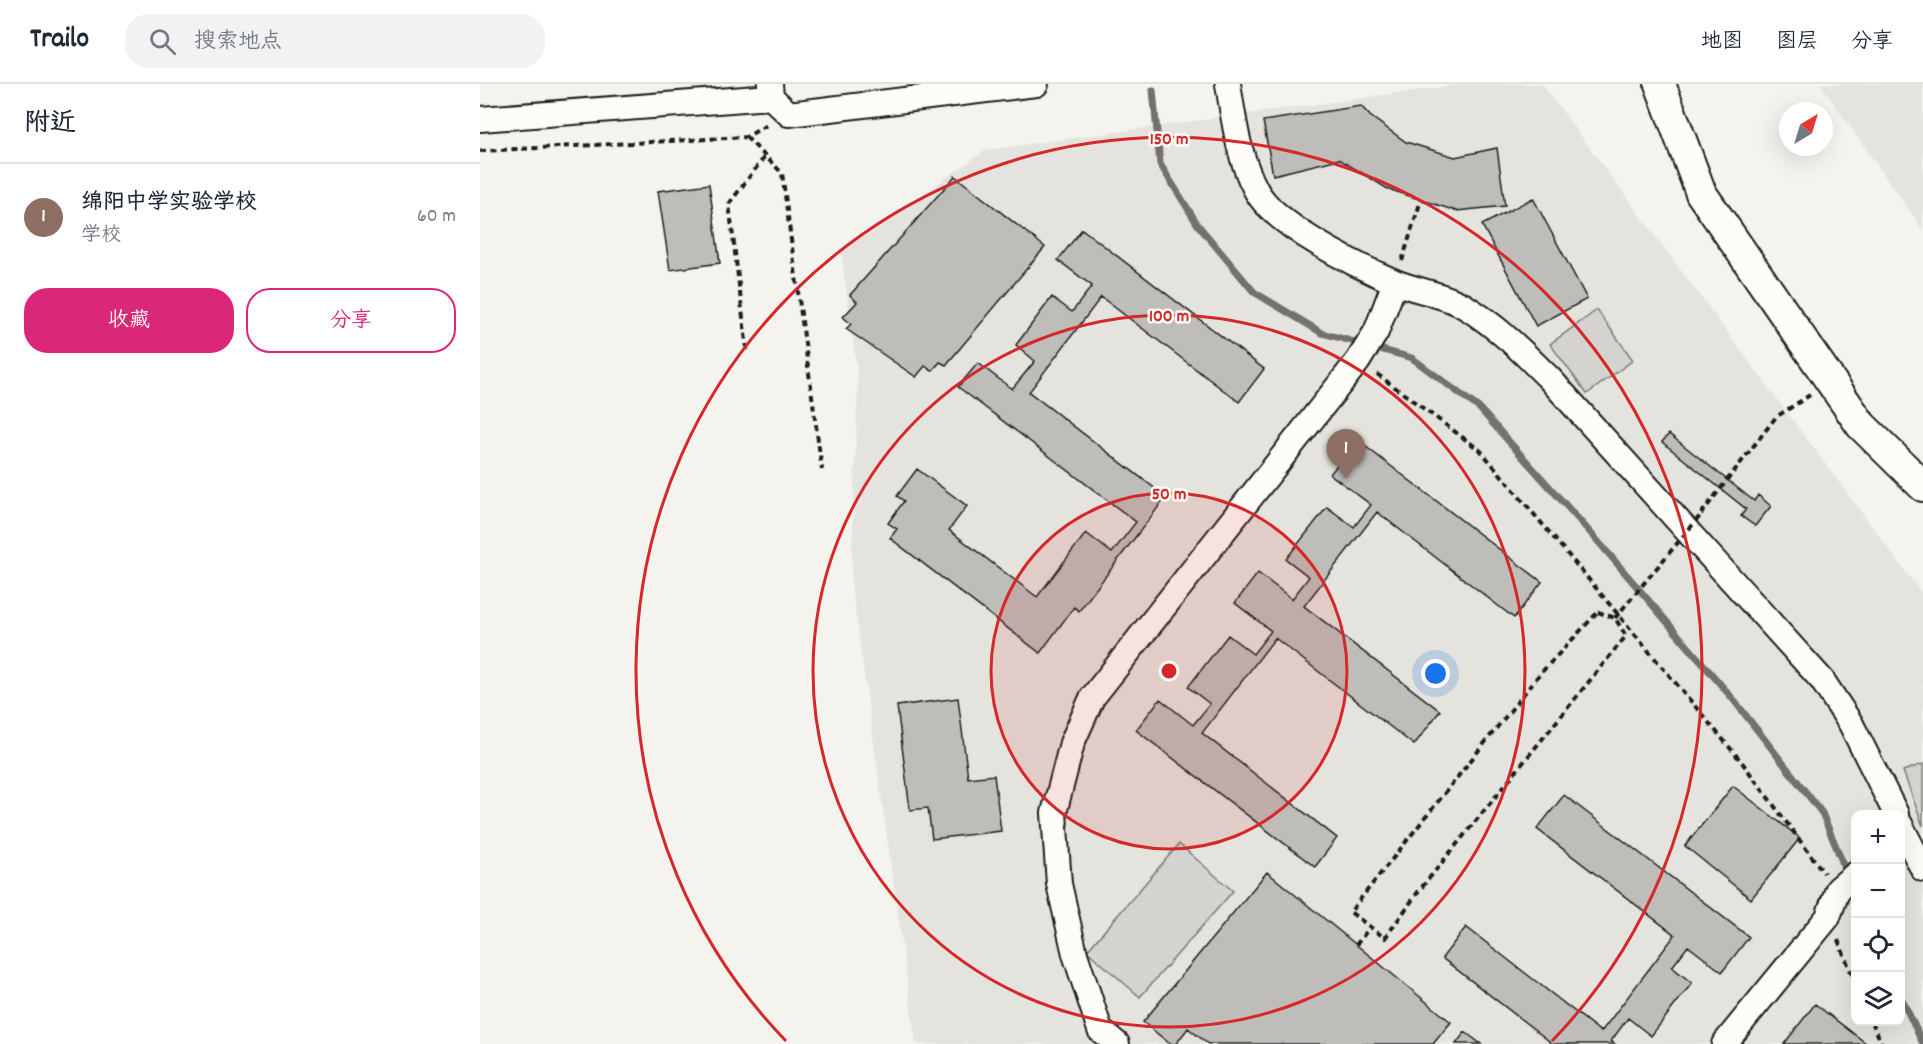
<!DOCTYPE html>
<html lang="zh">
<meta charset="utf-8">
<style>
:root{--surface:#fff;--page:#f2f2f3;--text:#1f2937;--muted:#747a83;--line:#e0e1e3;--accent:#db2777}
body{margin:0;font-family:Dekko,"LXGW WenKai TC",sans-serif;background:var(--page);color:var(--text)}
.controls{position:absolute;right:18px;bottom:18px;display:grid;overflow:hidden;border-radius:12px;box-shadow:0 6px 24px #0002}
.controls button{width:54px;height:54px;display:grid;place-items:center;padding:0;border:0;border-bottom:2px solid var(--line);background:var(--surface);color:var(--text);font:30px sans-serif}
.compass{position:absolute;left:1299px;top:18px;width:54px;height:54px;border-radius:50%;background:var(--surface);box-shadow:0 6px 24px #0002;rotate:38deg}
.you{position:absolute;left:956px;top:590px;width:21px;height:21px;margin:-15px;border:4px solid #fff;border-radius:50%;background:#1a73e8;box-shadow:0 0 0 9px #1a73e833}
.badge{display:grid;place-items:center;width:39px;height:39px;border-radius:50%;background:var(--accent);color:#fff;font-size:20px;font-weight:700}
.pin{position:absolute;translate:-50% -50px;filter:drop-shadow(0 2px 3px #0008)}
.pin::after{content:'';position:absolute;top:32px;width:21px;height:18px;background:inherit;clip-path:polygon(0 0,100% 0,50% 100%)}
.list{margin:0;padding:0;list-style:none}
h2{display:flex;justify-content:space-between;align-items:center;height:78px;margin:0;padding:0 24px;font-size:26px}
h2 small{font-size:20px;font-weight:400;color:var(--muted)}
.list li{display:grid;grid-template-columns:39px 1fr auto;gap:18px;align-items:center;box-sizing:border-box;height:108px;padding:0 24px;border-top:2px solid var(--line)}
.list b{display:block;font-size:22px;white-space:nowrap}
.list p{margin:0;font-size:20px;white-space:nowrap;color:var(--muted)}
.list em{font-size:20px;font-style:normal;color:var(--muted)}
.actions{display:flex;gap:12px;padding:18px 24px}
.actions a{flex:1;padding:14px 0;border:2px solid var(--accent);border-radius:24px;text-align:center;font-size:21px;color:var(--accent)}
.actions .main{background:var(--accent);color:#fff}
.icon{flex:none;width:33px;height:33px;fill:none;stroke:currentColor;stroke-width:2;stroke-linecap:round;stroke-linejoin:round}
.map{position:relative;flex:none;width:1443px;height:960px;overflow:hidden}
header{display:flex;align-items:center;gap:36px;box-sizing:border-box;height:84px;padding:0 30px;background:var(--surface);border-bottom:2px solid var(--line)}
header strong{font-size:28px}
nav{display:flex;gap:33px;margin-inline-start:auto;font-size:21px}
.search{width:420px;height:54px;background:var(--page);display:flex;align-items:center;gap:15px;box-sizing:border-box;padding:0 21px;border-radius:24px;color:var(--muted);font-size:22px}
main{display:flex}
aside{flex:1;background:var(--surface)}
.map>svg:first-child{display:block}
.built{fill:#e4e3de;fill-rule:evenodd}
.green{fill:#d4d3cf;stroke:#787876;stroke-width:1.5}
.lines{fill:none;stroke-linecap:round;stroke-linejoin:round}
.stream{stroke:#72716f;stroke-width:7}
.building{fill:#bebdba;stroke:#1c1c1c;stroke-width:1.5}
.minor-casing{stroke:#1c1c1c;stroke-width:28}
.major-casing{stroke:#1c1c1c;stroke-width:34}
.path{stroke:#1c1c1c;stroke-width:4;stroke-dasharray:6 4.5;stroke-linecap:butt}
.minor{stroke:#fdfcf7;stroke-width:24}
.major{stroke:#fdfcf7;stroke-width:30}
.path-bridge{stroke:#1c1c1c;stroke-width:4;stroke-dasharray:6 4.5;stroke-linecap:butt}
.ring{fill:none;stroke:#d62828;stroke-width:3}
.centre{fill:#d62828;stroke:#fdfcf7;stroke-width:3}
.ring-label{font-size:18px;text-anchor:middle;font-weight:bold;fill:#d62828;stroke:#fdfcf7;stroke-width:5;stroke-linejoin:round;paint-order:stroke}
</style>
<header>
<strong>Trailo</strong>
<div class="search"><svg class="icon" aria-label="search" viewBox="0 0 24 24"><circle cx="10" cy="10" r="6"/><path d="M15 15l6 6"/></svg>搜索地点</div>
<nav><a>地图</a><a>图层</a><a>分享</a></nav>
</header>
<main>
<aside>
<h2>附近<small></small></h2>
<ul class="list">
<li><span class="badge" style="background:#8d6e63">1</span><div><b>绵阳中学实验学校</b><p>学校</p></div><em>60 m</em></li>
</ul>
<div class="actions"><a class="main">收藏</a><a>分享</a></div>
</aside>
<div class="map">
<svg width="1443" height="960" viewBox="0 0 1443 960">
<rect width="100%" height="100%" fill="#f4f3ee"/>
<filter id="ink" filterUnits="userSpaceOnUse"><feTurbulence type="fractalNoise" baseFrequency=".0167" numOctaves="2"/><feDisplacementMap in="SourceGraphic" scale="12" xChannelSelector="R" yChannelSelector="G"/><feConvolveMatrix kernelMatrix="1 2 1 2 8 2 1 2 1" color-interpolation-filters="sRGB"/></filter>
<g filter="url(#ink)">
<path class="built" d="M984,0H1062L1443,511V960H436L371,497L378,294L361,167L506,66ZM1376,730H1420V938H1376Z
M1340,0H1443V146Z"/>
<path class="green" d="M1117,226L1153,276L1107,310L1070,260Z
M1443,680V742L1423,687Z
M699,760L753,807L660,913L607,867Z"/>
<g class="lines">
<path class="stream" d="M673,6L680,80L718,141L774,208L842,249L882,260
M892,263L932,274L999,324L1116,455L1253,615L1342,729L1376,811
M1420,911L1443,960"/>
</g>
<path class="building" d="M881,22L890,32L926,58L975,73L1017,64L1025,122L976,127L908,105L859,75L793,91L783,37Z
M475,92L565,163L466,281L460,278L452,287L445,282L436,293L366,245L371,240L363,233L377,218L370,211Z
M229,100L240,179L190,186L178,107Z
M1053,114L1107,215L1056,242L1002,141Z
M602,145L784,285L759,318L621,213L549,308L686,413L599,527L594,523L560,569L410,454L417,445L408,439L424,417L417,412L437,385L487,422L469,446L557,513L606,449L632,469L656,438L478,303L498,279L532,305L555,277L536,261L572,213L592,228L612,202L578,176Z
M1189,350L1274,417L1278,411L1291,422L1275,442L1261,432L1266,425L1182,358Z
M877,356L1062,498L1034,534L897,428L824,522L960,627L934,661L795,554L722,649L857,754L835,783L656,646L680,615L713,641L730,620L708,603L748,551L773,570L791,547L755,519L778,489L812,515L829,493L806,475L847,423L874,443L891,421L850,390Z
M478,614L488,694L514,691L521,747L452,755L448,724L430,726L417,622Z
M1253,702L1320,754L1271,815L1205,762Z
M1084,711L1269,853L1242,888L1208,862L1192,883L1212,899L1171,952L1148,934L1131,957L1135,960H1073L962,874L986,843L1121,948L1195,851L1057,745Z
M787,788L971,938L953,960H728L708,944L696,960H690L663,938Z
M1335,920L1387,960H1304Z
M985,948L1001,960H976Z"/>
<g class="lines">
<g class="minor-casing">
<path id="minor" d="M290,0L291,13L309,30L556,0
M748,0C754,36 758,73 776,106C795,142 877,182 915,198C937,207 963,210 984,222C1017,242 1043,268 1070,295L1342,596L1371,640L1416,730
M0,35L291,13
M1420,740L1443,785
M637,960L620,946L595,870L579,800L574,729L592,659L612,614L878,277L896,248L915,198
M1244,960L1348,833L1358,805L1376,790"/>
</g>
<g class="major-casing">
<path id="major" d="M1180,0L1221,109L1381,341L1443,402"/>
</g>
<path class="path" d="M266,53L302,89L342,386
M0,67L266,53L287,41
M922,177L941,116
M267,266L249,120L285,72
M897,290L1001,367L1261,677L1344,789
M1221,430L1296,333L1330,311
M1118,528L1135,534L1146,552L938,808L905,854L870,828L1058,592Z
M1358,856L1376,900
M876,861L890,843
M1392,938L1402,960"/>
<use href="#minor" class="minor"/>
<use href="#major" class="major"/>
<path class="path-bridge" d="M1135,534L1220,432"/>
</g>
</g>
<circle cx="689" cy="587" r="178" fill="#d62828" fill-opacity=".12"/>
<g class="ring">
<circle cx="689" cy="587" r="178"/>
<circle cx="689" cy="587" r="356"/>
<path d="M306 957A533 533 0 1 1 1072 957"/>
</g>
<circle cx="689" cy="587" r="9" class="centre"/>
<g class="ring-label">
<text x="689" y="60">150 m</text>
<text x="689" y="237">100 m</text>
<text x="689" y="415">50 m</text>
</g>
</svg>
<div class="controls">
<button>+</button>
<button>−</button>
<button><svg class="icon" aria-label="locate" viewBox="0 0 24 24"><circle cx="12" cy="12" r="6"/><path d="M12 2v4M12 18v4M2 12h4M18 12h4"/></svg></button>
<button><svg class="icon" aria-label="layers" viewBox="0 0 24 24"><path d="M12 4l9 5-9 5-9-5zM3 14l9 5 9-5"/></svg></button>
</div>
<svg class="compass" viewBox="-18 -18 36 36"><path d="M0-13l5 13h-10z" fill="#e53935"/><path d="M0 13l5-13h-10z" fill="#747a83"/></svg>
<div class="you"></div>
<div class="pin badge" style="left:866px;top:395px;background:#8d6e63">1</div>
</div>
</main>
